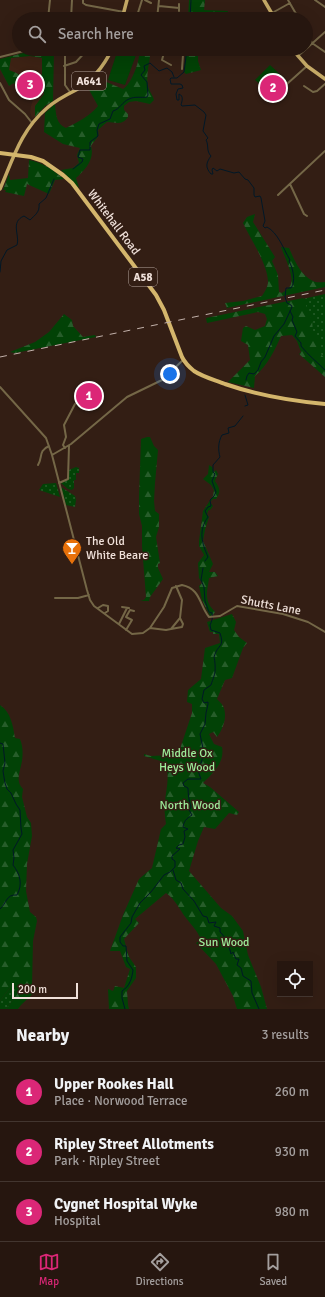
<!DOCTYPE html>
<meta charset="utf-8">
<style>
:root{--surface:#26160f;--page:#32231d;--text:#f1f3f6;--muted:#a49f9e;--line:#42352f;--accent:#db2777}
body{margin:0;font-family:Signika,sans-serif;background:var(--page);color:var(--text)}
.controls{position:absolute;right:12px;bottom:12px;display:grid;overflow:hidden;border-radius:0px;box-shadow:0 4px 16px #0002}
.controls button{width:36px;height:36px;display:grid;place-items:center;padding:0;border:0;border-bottom:1px solid var(--line);background:var(--surface);color:var(--text);font:20px sans-serif}
.scale{position:absolute;left:12px;bottom:10px;width:66px;box-sizing:border-box;padding-left:4px;border:2px solid #f0e1da;border-top:0;font-size:11px;line-height:14px;white-space:nowrap;color:#f0e1da;-webkit-text-stroke:3px #331e14;paint-order:stroke}
.you{position:absolute;left:170px;top:374px;width:14px;height:14px;margin:-10px;border:3px solid #fff;border-radius:50%;background:#1a73e8;box-shadow:0 0 0 6px #1a73e833}
.badge{display:grid;place-items:center;width:26px;height:26px;border-radius:50%;background:var(--accent);color:#fff;font-size:13px;font-weight:700}
.pin{position:absolute;translate:-50% -50%;border:2px solid #fff;box-shadow:0 1px 4px #0006}
.list{margin:0;padding:0;list-style:none}
h2{display:flex;justify-content:space-between;align-items:center;height:52px;margin:0;padding:0 16px;font-size:17px}
h2 small{font-size:13px;font-weight:400;color:var(--muted)}
.list li{display:grid;grid-template-columns:26px 1fr auto;gap:12px;align-items:center;box-sizing:border-box;height:60px;padding:0 16px;border-top:1px solid var(--line)}
.list b{display:block;font-size:15px;white-space:nowrap}
.list p{margin:0;font-size:13px;white-space:nowrap;color:var(--muted)}
.list em{font-size:13px;font-style:normal;color:var(--muted)}
.icon{flex:none;width:22px;height:22px;fill:none;stroke:currentColor;stroke-width:2;stroke-linecap:round;stroke-linejoin:round}
.map{position:relative;flex:none;width:325px;height:1009px;overflow:hidden}
.search{position:absolute;background:var(--surface);box-shadow:0 4px 16px #0002;left:12px;right:12px;top:12px;height:44px;display:flex;align-items:center;gap:10px;box-sizing:border-box;padding:0 14px;border-radius:22px;color:var(--muted);font-size:15px}
.sheet{height:232px;background:var(--surface)}
nav{display:flex;justify-content:space-around;align-items:center;box-sizing:border-box;height:56px;border-top:1px solid var(--line);background:var(--surface);font-size:11px;color:var(--muted)}
nav a{display:grid;justify-items:center;gap:2px}
nav .on{color:var(--accent)}
.map>svg:first-child{display:block}
.built{fill:#3d2214}
.grass{fill:url(#grass-dots)}
.forest{fill:url(#forest-firs)}
.garden{fill:#024206}
.lines{fill:none;stroke-linecap:round;stroke-linejoin:round}
.stream{stroke:#011827;stroke-width:1}
.minor{stroke:#746747;stroke-width:2}
.primary{stroke:#c4a966;stroke-width:3.5}
.trunk{stroke:#d4b66c;stroke-width:4}
.rail{stroke:#c3b2ab;stroke-width:1;stroke-dasharray:7 7;stroke-linecap:butt}
.labels{text-anchor:middle;stroke-width:3;stroke-linejoin:round;paint-order:stroke}
.shield{fill:#331e14;stroke:#b7a69f;stroke-width:1}
.shield-label{font-size:11px;font-weight:bold;fill:#f0e1da}
.street-label{font-size:12px;fill:#f0e1da;stroke:#331e14}
.poi-label{font-size:12px;fill:#f0e1da;stroke:#331e14;text-anchor:start}
.park-label{font-size:12px;fill:#9ded9a;stroke:#331e14}
</style>
<div class="map">
<svg width="325" height="1009" viewBox="0 0 325 1009">
<defs>
<pattern id="grass-dots" width="8" height="8" patternUnits="userSpaceOnUse"><rect width="8" height="8" fill="#024206"/><path d="M2 2h.1M6 6h.1" fill="none" stroke="#275d2a" stroke-width="1.8" stroke-linecap="round"/></pattern>
<pattern id="forest-firs" width="22" height="20" patternUnits="userSpaceOnUse"><rect width="22" height="20" fill="#024206"/><path d="M5 1l3.5 6h-7zM16 11l3.5 6h-7z" fill="#275d2a"/></pattern>
</defs>
<rect width="100%" height="100%" fill="#331e14"/>
<path class="built" d="M39,49H44L45,106L35,117L32,118L30,112L31,106L34,97L22,92L20,94L14,83L9,86L0,69V59Z"/>
<path class="grass" d="M325,294V370L298,300Z
M76,467L79,468V473H76V480H74V488L72,490L68,489L61,483L68,480L69,470Z
M56,483L60,497L39,490L43,484Z
M61,487L75,496L76,500L75,507L66,505Z
M12,985L22,988L6,1009H0V1001Z"/>
<path class="forest" d="M189,0H205L204,10L228,11L227,14L204,15L203,19H188Z
M39,49L54,51L53,101L45,106L35,117V106L44,94L43,90L39,88L37,82L42,74V58L30,56L11,58L9,70C24,76 18,73 21,86C22,89 25,91 26,94L22,92L20,94L14,83L9,86L0,69V59Z
M186,49H198V61L201,70L186,74L184,72Z
M139,50H141L150,56C149,66 145,79 149,89C150,92 153,96 154,100L150,104L136,101L129,102L124,106V110L128,114V117C122,126 116,122 107,122L98,130C100,138 95,139 91,146C95,159 85,170 76,178L79,188L61,170L73,168L79,163L77,155L80,148L63,144L44,132L45,113L55,104C56,114 56,124 66,128C78,122 90,116 98,106L87,86L94,81L99,86L104,81L123,89C131,85 141,59 139,50Z
M29,160C44,163 53,170 64,179L55,180L49,194L27,184L24,196L5,192L6,190H3L9,174L10,180L28,178Z
M255,214L253,222L275,257L272,261L278,275L279,292L282,293C285,291 290,288 291,284C294,275 284,256 281,247L289,248C294,259 300,275 313,281C316,283 321,282 325,282V287L227,308L225,303L243,301L262,296C265,291 268,287 268,281C267,263 251,240 243,223L247,217Z
M303,298L312,320L313,332C320,338 320,345 321,354L325,359V377L299,354L301,352L297,341L292,335L281,336C275,350 267,366 255,376L254,388L228,382L250,360L248,345L241,341L243,328L246,326L255,330L265,326L267,319L265,314L258,312L207,323L206,318Z
M64,314L72,320L73,326L83,337L95,335L96,337L15,353L10,352L35,342L49,332Z
M147,437H150L154,446L158,450L155,483L154,501L155,511L159,514V527L156,537L160,563L158,564V568L163,579L150,597L149,601H140L144,600L146,597L142,546V526L139,514V497L141,439Z
M209,465L212,467L214,472L216,470L218,474L215,481C220,488 221,492 216,499H213L210,502L213,506L211,509L208,511L207,515L209,517L205,530L203,541L213,564L209,572H215L218,576L209,578C208,587 205,595 209,604C210,607 213,609 215,612L213,615L210,616L202,600L199,586L202,583L199,578L198,563L204,555L199,546V541L203,511L213,496L214,490L211,485L203,479L208,474Z
M232,614L236,622L234,630L239,637L247,643L243,648L232,678L225,680L217,699C219,701 222,704 223,706C228,716 223,729 217,737L213,732L209,734L214,744L222,747C225,762 213,773 203,783L210,787L239,812L237,815L229,813L215,829L204,827L198,841L189,871L221,908L232,916L243,931L248,955L261,987L267,1009H237L233,996L216,964L196,943L201,940C198,931 192,926 186,918C180,910 175,899 166,893L135,919L139,923L124,939L129,957L136,967V978L127,991L128,1005L129,1009H109L108,989L113,991L115,986L124,988L130,969L126,967L120,951H110L123,915L139,879L152,868L161,829L166,824C165,817 164,809 165,802C166,788 171,775 164,762L144,756V754L151,756L172,755L180,749L192,713V704L187,702L188,690L201,679L205,648L220,643L219,634H213V632H210L207,622Z
M0,705C11,712 13,726 15,738L20,739C23,746 23,754 22,761C20,772 15,781 23,789L22,797L27,817L31,823L32,836L27,864L26,891L30,912L36,917L37,921L33,941L32,986L39,988L21,1005L18,1009H6L22,988L12,985L0,1001Z"/>
<path class="garden" d="M118,49L136,55L125,85L108,80Z
M270,65L287,81L268,99L272,94L255,80Z"/>
<g class="lines">
<path class="stream" d="M190,19L191,0
M187,49L184,72L177,78H171L170,79L171,84H180L182,85L183,88L178,89L176,94L177,100H179V94C184,96 182,101 181,105L182,106L195,105L204,112L206,115L203,131L208,138L206,140C209,145 206,151 211,156C206,163 205,167 211,174H213L212,170L213,168L217,171L220,169L234,173L239,172L245,179L248,180L254,188V195L255,197L260,196L261,198L265,221L263,226L265,228L267,227C278,233 283,248 290,260L289,261C293,268 296,282 291,288H286L285,297L287,303L291,305L292,307L284,324L274,336L265,357L261,362L258,370L254,374L249,373L247,376L246,380
M73,169L82,162L83,159L78,157L80,150H90V142L98,136L97,130L99,124L110,119L113,111C120,109 122,102 129,99C135,96 141,98 147,97L148,95L147,82L141,75L145,70L144,66L150,63L159,71L167,68L172,72L174,77
M0,272L1,261L7,250L17,245C20,235 10,222 24,216L30,220C35,215 40,212 39,204L46,198L54,179
M290,311L293,317L292,320L297,332L295,336L301,343V346C308,355 317,362 325,370
M245,395L248,405L245,406
M205,561L208,557C202,543 198,531 208,517L205,511L208,507L211,506L210,500L214,496L216,492L212,481L215,474L213,472V465L220,457C218,450 218,442 222,435L229,433L228,428L235,426L243,416
M0,743L3,744L5,763L3,771L5,783L7,789L11,793L16,804L20,810L21,828L22,834L13,850L14,858L13,865C20,874 23,884 17,895C6,894 7,903 0,909
M173,870L176,880L181,883L183,889L194,901L203,916L207,917L209,923L216,922L214,926L220,928V932C226,937 229,946 231,954L233,952L236,959H239L237,965L241,968L243,976L251,981L252,993L259,1009
M125,1009L122,998V991C130,986 132,978 133,970L127,961L126,946H123L120,942V937L131,923L132,917L140,903L151,892L164,875L170,872L175,867V861L172,859V856L180,849L176,848L179,845L183,844L185,837L184,831L188,829L183,827C184,821 186,819 192,815L189,810L191,807C189,801 188,794 188,788L184,786L183,783L188,779H201L197,768L201,763L204,753L200,734L205,724L206,713L208,704V702L204,703L202,699L204,690L211,685C212,681 213,680 214,676C216,672 215,660 214,657C218,643 225,648 220,633L211,630L210,625C212,621 213,618 212,613L209,612L205,601L204,587L201,580L203,568"/>
<path class="minor" d="M83,0V3L86,5L124,12
M145,0L151,3
M288,0L299,19
M315,0L325,7
M159,6L179,8
M179,11V4
M272,13L290,3
M48,19L50,0
M71,19L72,0
M136,19L142,0
M157,19L159,0
M306,32L312,43L325,52
M65,49V85L70,92
M165,49L162,60L171,65
M173,49L177,54L183,55L182,69
M306,49L325,32
M298,56L306,49
M0,57L32,49
M64,66L76,62L88,49
M0,83L9,100L25,114L32,123
M304,86L313,92L317,91L325,84
M268,101L307,66
M290,184L304,214L307,216
M278,195L325,151
M0,387L46,438L52,455L87,590L90,600L94,606L132,634L143,633L150,628L164,607L172,588L182,585C201,589 199,605 209,617L220,616L237,606L283,614L308,622L325,632
M65,448L63,445L66,437L64,425L75,404
M52,455L71,444L127,397L162,380L183,360
M38,465C43,457 38,451 49,446
M59,483L68,479L69,446
M55,598H78L89,595
M122,607L129,608
M98,608L103,605L108,606V611L105,613
M119,624L127,608
M150,628L166,630L171,629L180,618L182,600L176,586
M171,629L182,627L183,624L180,618
M126,630L132,620L126,617L130,610L134,611"/>
<path class="primary" d="M264,0L275,19
M122,19L127,0
M292,49L307,66L325,79
M0,189C13,159 21,130 47,108C56,100 66,95 76,90C93,80 104,66 112,49"/>
<path class="trunk" d="M0,153L31,157L43,161L63,175L72,183L156,295L164,310L182,357C185,363 189,367 194,371C203,377 215,380 225,384C257,395 291,401 325,404"/>
<path class="rail" d="M0,357L325,290"/>
</g>
<defs>
<g id="bar-pin" transform="scale(1)"><path d="M0 17L-7.5 6A9.5 9.5 0 1 1 7.5 6Z" fill="#e8710a" stroke="#331e14"/><path d="M-6-5H6L.8 .8V4.5H3.5V6h-7V4.5H-.8V.8Z" fill="#fff"/></g>
</defs>
<g fill-rule="evenodd">
<use href="#bar-pin" x="72" y="548"/>
</g>
<g class="labels">
<g class="shield">
<rect x="72" y="72" width="34" height="18" rx="3"/>
<rect x="129" y="268" width="28" height="18" rx="3"/>
</g>
<g class="shield-label">
<text x="89" y="85">A641</text>
<text x="143" y="281">A58</text>
</g>
<g class="street-label">
<text transform="translate(114 222) rotate(53)" y="4">Whitehall Road</text>
<text transform="translate(271 605) rotate(11)" y="4">Shutts Lane</text>
</g>
<g class="poi-label">
<text x="86" y="545">The Old<tspan x="86" dy="14">White Beare</tspan></text>
</g>
<g class="park-label">
<text x="187" y="757">Middle Ox<tspan x="187" dy="14">Heys Wood</tspan></text>
<text x="190" y="809">North Wood</text>
<text x="224" y="946">Sun Wood</text>
</g>
</g>
</svg>
<div class="controls">
<button><svg class="icon" aria-label="locate" viewBox="0 0 24 24"><circle cx="12" cy="12" r="6"/><path d="M12 2v4M12 18v4M2 12h4M18 12h4"/></svg></button>
</div>
<div class="scale">200 m</div>
<div class="you"></div>
<div class="pin badge" style="left:89px;top:396px">1</div>
<div class="pin badge" style="left:273px;top:88px">2</div>
<div class="pin badge" style="left:30px;top:85px">3</div>
<div class="search"><svg class="icon" aria-label="search" viewBox="0 0 24 24"><circle cx="10" cy="10" r="6"/><path d="M15 15l6 6"/></svg>Search here</div>
</div>
<section class="sheet">
<h2>Nearby<small>3 results</small></h2>
<ul class="list">
<li><span class="badge">1</span><div><b>Upper Rookes Hall</b><p>Place · Norwood Terrace</p></div><em>260 m</em></li>
<li><span class="badge">2</span><div><b>Ripley Street Allotments</b><p>Park · Ripley Street</p></div><em>930 m</em></li>
<li><span class="badge">3</span><div><b>Cygnet Hospital Wyke</b><p>Hospital</p></div><em>980 m</em></li>
</ul>
</section>
<nav>
<a class="on"><svg class="icon" aria-label="map" viewBox="0 0 24 24"><path d="M3 6l6-2 6 2 6-2v14l-6 2-6-2-6 2zM9 4v14M15 6v14"/></svg>Map</a>
<a><svg class="icon" aria-label="directions" viewBox="0 0 24 24"><path d="M12 3l9 9-9 9-9-9zM9 14v-3h6M13 9l2 2-2 2"/></svg>Directions</a>
<a><svg class="icon" aria-label="saved" viewBox="0 0 24 24"><path d="M7 4h10v16l-5-4-5 4z"/></svg>Saved</a>
</nav>
